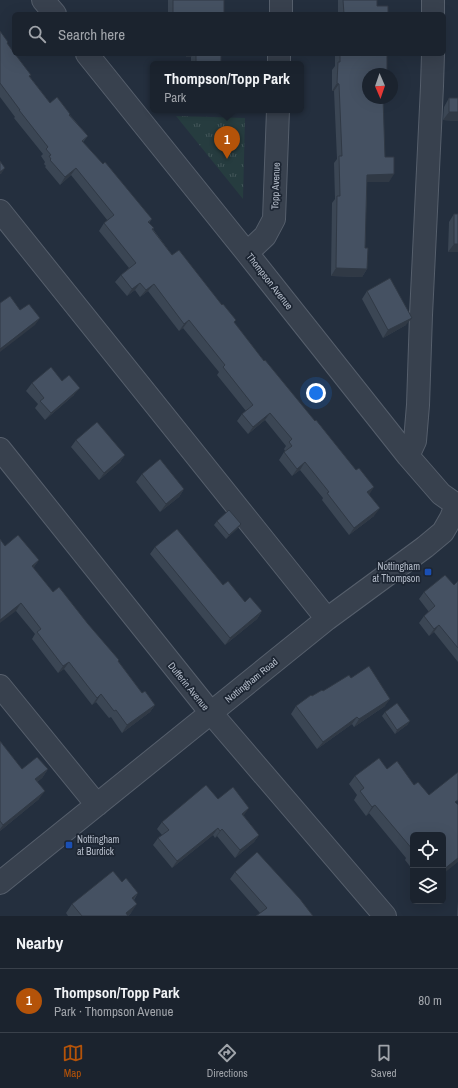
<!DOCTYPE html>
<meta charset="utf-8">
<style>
:root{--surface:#1b232e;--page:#242b36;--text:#f1f3f6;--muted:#a0a4aa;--line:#39404a;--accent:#b45309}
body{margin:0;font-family:"Archivo Narrow",sans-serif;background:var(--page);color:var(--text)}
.controls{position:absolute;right:12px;bottom:12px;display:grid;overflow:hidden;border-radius:6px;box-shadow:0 4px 16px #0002}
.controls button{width:36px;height:36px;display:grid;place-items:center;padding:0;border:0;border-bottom:1px solid var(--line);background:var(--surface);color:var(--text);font:20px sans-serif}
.compass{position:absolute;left:362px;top:68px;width:36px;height:36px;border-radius:50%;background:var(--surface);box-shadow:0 4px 16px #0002;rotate:178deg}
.you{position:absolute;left:316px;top:393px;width:14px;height:14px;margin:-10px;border:3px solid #fff;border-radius:50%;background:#1a73e8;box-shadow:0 0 0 6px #1a73e833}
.badge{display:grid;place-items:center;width:26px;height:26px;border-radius:50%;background:var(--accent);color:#fff;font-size:13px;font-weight:700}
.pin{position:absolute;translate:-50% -33px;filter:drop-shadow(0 1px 2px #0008)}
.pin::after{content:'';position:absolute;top:21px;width:14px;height:12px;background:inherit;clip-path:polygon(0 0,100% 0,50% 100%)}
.popup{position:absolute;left:150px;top:61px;width:154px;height:52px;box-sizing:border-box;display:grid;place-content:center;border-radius:6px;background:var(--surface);filter:drop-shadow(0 1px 3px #0005);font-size:13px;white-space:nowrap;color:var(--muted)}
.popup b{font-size:15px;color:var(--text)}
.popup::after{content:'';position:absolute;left:50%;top:100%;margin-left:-8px;border:8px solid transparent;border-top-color:var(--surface)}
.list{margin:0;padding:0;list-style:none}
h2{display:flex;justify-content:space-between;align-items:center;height:52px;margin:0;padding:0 16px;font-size:17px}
h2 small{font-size:13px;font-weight:400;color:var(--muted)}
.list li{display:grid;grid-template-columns:26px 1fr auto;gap:12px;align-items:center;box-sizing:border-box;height:64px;padding:0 16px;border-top:1px solid var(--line)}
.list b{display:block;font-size:15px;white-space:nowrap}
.list p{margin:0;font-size:13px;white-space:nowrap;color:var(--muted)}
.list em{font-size:13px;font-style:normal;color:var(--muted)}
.icon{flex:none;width:22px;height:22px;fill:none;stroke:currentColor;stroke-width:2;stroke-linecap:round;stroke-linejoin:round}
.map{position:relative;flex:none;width:458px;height:916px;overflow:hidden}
.search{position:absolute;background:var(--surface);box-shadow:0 4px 16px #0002;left:12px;right:12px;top:12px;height:44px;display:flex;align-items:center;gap:10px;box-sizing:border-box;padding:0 14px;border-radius:6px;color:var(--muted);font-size:15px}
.sheet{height:116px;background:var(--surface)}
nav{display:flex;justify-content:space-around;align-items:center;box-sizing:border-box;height:56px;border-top:1px solid var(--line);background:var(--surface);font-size:11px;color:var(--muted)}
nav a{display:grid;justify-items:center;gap:2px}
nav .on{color:var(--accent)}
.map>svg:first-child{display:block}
.park{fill:url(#park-tufts)}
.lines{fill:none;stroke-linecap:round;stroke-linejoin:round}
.minor-casing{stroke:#565f6c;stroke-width:24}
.minor{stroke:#38414e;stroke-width:22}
.wall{fill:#3b4654}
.shaded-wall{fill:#303945}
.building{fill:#455162;stroke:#303945}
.transit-dot{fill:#1a4fb4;stroke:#1d2633;stroke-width:1.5}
.labels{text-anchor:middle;stroke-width:3.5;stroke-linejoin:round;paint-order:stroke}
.street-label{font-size:10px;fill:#b4bcc9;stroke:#1d2633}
.poi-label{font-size:10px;fill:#b4bcc9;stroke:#1d2633;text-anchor:end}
</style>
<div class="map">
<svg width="458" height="916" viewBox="0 0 458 916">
<defs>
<pattern id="park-tufts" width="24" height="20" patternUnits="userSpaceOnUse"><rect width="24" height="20" fill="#263c3f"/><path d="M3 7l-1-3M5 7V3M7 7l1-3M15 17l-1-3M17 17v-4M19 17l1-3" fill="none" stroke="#435659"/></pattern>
</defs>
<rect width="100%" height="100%" fill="#242f3e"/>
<path class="park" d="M176,116L245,118L243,199Z"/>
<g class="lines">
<g class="minor-casing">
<path id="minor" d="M43,0L55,14
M281,14V0
M433,14V0
M87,54L247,253L408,456L441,494L458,506
M279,64V54
M0,211L327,619
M247,253L265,236L274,219L278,110
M0,449L211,713L385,916
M408,456L415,441L418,405L421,315L432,86L433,54
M0,686L97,805
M0,883L327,619L425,547L443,532L451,518L456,505"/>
</g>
<use href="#minor" class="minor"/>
</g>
<path class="wall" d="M168,0H224V14H168Z
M338,0H377V6L388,14H338Z
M0,31L7,44L30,77L50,103L70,115L88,136L83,142L152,219L149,223L154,228L153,229L172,255L234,323L369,494L374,516L349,535L322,500L323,498L300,470L292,476L279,460L284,452L285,451L284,449L286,446L265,420L248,434L237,421L242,414L246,411L217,375L219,372L183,328L179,331L148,291L140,297L135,290L127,296L115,282L121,275L129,268L99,231L104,223L108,221L71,175L60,185L45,167L46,166L44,164L45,162L41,156L43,154L14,118L15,117L0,97Z
M186,54H221V64H191V57H186Z
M335,54H387L368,74L385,157L389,182H367L365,248L367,269L362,277L331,276L332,203L335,199L334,163L337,159L334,91H332V70L335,66Z
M449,98L458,121L443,120L444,107Z
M454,214L458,252H448L449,222Z
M367,291L406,325L383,338L362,299Z
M62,381L74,395L45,420L35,408L38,404L26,391L32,383Z
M76,440L125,455L120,462L99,480L71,447Z
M142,474L184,489L179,497L160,512L136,482Z
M217,521L238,528L226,539L214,525Z
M5,546L39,560L33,568L53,592L88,624L118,661L142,693L155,705L150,712L122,733L111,717L109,718L96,702L92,705L64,669L58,673L32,639L35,634L16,611Z
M155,547L223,585L245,602L262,611L257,619L225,645L150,554Z
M458,581V662L434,632L429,636L419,623L424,616L429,612L419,599L424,592L454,585Z
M351,678L385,706L354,727L352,724L317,749L291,714L296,706L312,696Z
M385,712L410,721L407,725L395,734L382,716Z
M0,741L22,769H48L42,778L37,782L39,799L0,831Z
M355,776L413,835V870L405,860L406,858L369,813L366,816L354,800L357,795L349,784Z
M218,799L244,816L259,835L254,842L235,858L217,836L215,838L213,835L172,868L153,845L158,838L162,835L157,829L162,822Z
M235,872L313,916L260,913L230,879Z
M122,882L138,893L134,900L131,913L128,916H68L66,913L72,904Z
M458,901V916H457Z"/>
<path class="shaded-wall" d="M187,54H193L191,57H186Z
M337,83L339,84L334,91H332Z
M449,112H458V121L443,120Z
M5,168L1,174H0V172Z
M76,168L71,175L60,185L65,177Z
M394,174L389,182H362L367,175Z
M454,244H458V252H448Z
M336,268L367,269L362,277L331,276Z
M140,283L135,290L127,296L132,289Z
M154,284L148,291L140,297L146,290Z
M40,318L35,325L0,352V349Z
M412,318L406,325L383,338L388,330Z
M189,320L183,328L179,331L184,324Z
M80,388L74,395L45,420L51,413Z
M270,413L265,420L248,434L253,427Z
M125,455L120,462L99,480L104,473Z
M305,462L300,470L292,476L297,469Z
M374,487L369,495L367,492Z
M184,489L179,497L160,512L166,504Z
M380,508L374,516L349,535L354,528Z
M241,524L238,528L226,539L229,535Z
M39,560L34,567L27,573L32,566Z
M21,603L16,611L0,623V620Z
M262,611L257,619L225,645L230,638Z
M439,625L434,632L429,636L434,629Z
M69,662L64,669L58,673L63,666Z
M101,694L96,702L92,705L97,698Z
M390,699L385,706L354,727L359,719Z
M155,705L150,712L122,733L127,725Z
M357,717L352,724L317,749L323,742Z
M410,721L407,725L395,734L397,730Z
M48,769L42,778L29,788L35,779Z
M45,791L39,799L0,831V829L3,825Z
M375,805L369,813L366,816L372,807Z
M249,808L244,815L237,821L242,814Z
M218,828L213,835L172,868L177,861Z
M222,829L217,836L215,838L220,831Z
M259,835L254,842L235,858L240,850Z
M458,858V862L443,874V870Z
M138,893L132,901V898Z
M137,904L131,913L127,916L126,913Z"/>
<path class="building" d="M173,0H224V14H173Z
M343,0H377V6H388V14H344Z
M0,31L8,42L7,43L14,53V54H15L31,75L29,76L50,103L57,97L70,114L69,115L88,136L82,141L103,164L105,162L152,219L148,222L154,228L152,229L172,255L179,250L222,305L223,304L236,320L234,322L264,361L265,360L315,421L316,420L356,470L359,468L374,487L367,492L380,508L354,528L327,493L329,492L305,462L297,469L284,452L292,446L289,442L292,439L270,413L253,427L242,414L253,405L223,367L225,365L189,320L184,324L154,284L146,290L140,283L132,289L121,275L136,263L104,223L114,215L76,168L65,177L50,160L51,159L49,156L51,155L46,149L48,147L19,110H20L0,83Z
M196,54H221V64H196Z
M340,54H387V74H368V98H383L385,157H394V174L367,175L365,248H368L367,269L336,268L337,196H340L339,156H342L339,84L337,83L338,62H340Z
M449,98H458V112H449Z
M0,161L5,168L0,172Z
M454,214H458V244H454Z
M390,278L412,318L388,330L367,291Z
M10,296L20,310L29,304L40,318L0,349V303Z
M51,367L62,381L69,375L80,388L51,413L40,401L44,398L32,383Z
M97,422L125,455L104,473L76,440Z
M160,459L184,489L166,504L142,474Z
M229,510L241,524L229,535L217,521Z
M177,529L223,585L228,581L245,602L250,597L262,611L230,638L155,547Z
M18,535L39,560L32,566L53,592L59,587L88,624L119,660L118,661L142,693L145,691L155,705L127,725L116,710L114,711L101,694L97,698L69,662L63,666L37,632L41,629L21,603L0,620V539L5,546Z
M445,575L454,585L458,581V648L439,625L434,629L424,616L435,606L424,592Z
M369,666L390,699L359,719L357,717L323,742L296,706L311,695L312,696L322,690L323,691L349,675L351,678Z
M397,703L410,721L397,730L385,712Z
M0,741L22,769L37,757L48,769L35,779L45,791L3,825L0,821Z
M379,758L387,769L397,761L414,785L418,782L429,795L458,772V800L455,802L458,805V858L443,870V835H413V854L411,852L413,850L375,805L372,807L360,791L364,788L355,776Z
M206,785L218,799L233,787L249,808L242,814L259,835L240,850L222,829L220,831L218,828L177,861L158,838L169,830L162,822Z
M257,852L300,899L313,916H256L267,908L235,872Z
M113,871L122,882L126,878L138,893L132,898L137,904L126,913L128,916H82L72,904Z"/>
<g class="transit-dot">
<rect x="424" y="568" width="8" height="8" rx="2"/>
<rect x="65" y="841" width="8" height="8" rx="2"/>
</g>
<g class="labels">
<g class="street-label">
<text transform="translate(275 186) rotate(-88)" y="4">Topp Avenue</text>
<text transform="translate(270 281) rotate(52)" y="4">Thompson Avenue</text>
<text transform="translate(251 680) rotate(-39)" y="4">Nottingham Road</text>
<text transform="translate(189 686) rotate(51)" y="4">Dufferin Avenue</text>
</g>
<g class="poi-label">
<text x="420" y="570">Nottingham<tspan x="420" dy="12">at Thompson</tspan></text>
<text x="77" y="843" text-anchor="start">Nottingham<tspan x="77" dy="12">at Burdick</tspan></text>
</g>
</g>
</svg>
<div class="controls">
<button><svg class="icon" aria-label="locate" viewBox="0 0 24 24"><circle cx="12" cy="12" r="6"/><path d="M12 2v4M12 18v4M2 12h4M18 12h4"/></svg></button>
<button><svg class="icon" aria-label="layers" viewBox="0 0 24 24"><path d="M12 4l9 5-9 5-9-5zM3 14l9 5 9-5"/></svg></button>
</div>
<svg class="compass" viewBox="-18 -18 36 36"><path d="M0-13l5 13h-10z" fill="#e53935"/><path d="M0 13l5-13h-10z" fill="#a0a4aa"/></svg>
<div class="you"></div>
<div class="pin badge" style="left:227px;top:159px">1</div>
<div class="popup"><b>Thompson/Topp Park</b>Park</div>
<div class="search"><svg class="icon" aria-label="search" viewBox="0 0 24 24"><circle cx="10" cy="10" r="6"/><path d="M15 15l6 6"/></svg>Search here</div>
</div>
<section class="sheet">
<h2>Nearby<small></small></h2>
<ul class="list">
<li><span class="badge">1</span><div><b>Thompson/Topp Park</b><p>Park · Thompson Avenue</p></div><em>80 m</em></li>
</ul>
</section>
<nav>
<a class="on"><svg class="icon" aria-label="map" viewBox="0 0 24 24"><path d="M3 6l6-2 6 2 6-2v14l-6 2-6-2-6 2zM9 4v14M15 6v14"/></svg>Map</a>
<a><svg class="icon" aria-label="directions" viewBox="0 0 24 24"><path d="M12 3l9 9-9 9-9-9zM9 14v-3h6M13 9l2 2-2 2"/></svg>Directions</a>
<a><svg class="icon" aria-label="saved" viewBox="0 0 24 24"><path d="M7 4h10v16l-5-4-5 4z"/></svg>Saved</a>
</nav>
